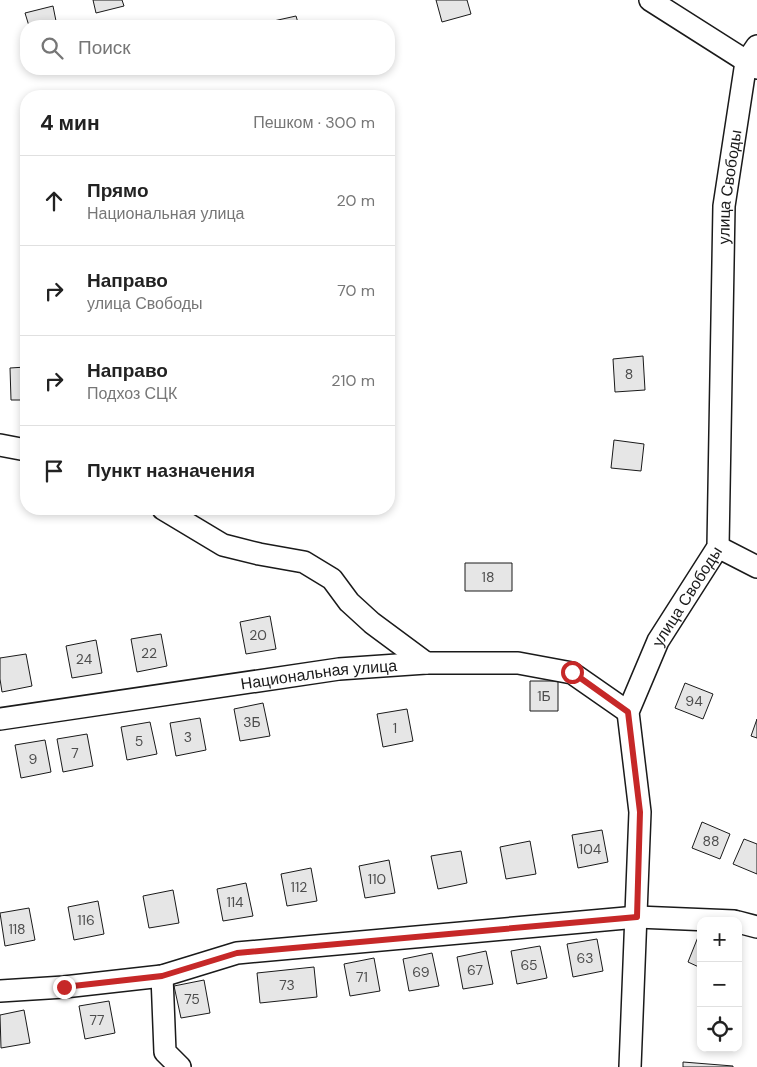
<!DOCTYPE html>
<html lang="ru">
<meta charset="utf-8">
<style>
:root{--surface:#fff;--page:#f6f6f6;--text:#222;--muted:#767676;--line:#e0e0e0}
body{margin:0;font-family:"DM Sans",sans-serif;background:var(--page);color:var(--text)}
.controls{position:absolute;right:15px;bottom:15px;display:grid;overflow:hidden;border-radius:10px;box-shadow:0 2px 8px #0003}
.controls button{width:45px;height:45px;display:grid;place-items:center;padding:0;border:0;border-bottom:1px solid var(--line);background:var(--surface);color:var(--text);font:25px sans-serif}
.stop{position:absolute;width:15px;height:15px;margin:-11px;border:4px solid #c62828;border-radius:50%;background:#fff}
.stop.end{background:#c62828;border-color:#fff;box-shadow:0 1px 5px #0008}
.list{margin:0;padding:0;list-style:none}
h2{display:flex;justify-content:space-between;align-items:center;height:65px;margin:0;padding:0 20px;font-size:21px}
h2 small{font-size:16px;font-weight:400;color:var(--muted)}
.list li{display:grid;grid-template-columns:32px 1fr auto;gap:15px;align-items:center;box-sizing:border-box;height:90px;padding:0 20px;border-top:1px solid var(--line)}
.list b{display:block;font-size:19px;white-space:nowrap}
.list p{margin:0;font-size:16px;white-space:nowrap;color:var(--muted)}
.list em{font-size:16px;font-style:normal;color:var(--muted)}
.icon{flex:none;width:28px;height:28px;fill:none;stroke:currentColor;stroke-width:2;stroke-linecap:round;stroke-linejoin:round}
.map{position:relative;flex:none;width:757px;height:1067px;overflow:hidden}
.search{position:absolute;background:var(--surface);box-shadow:0 2px 8px #0003;left:20px;top:20px;width:375px;height:55px;display:flex;align-items:center;gap:12px;box-sizing:border-box;padding:0 18px;border-radius:20px;color:var(--muted);font-size:19px}
.panel{position:absolute;background:var(--surface);box-shadow:0 2px 8px #0003;left:20px;top:90px;width:375px;height:425px;border-radius:20px}
.map>svg:first-child{display:block}
.building{fill:#e6e6e6;stroke:#1a1a1a}
.lines{fill:none;stroke-linecap:round;stroke-linejoin:round}
.minor-casing{stroke:#1a1a1a;stroke-width:24}
.minor{stroke:#fff;stroke-width:21}
.route{stroke:#c62828;stroke-width:6}
.labels{text-anchor:middle;stroke-width:4;stroke-linejoin:round;paint-order:stroke}
.number-label{font-size:14px;fill:#4d4d4d}
.street-label{font-size:16px;fill:#1a1a1a;stroke:#fff}
</style>
<div class="map">
<svg width="757" height="1067" viewBox="0 0 757 1067">
<rect width="100%" height="100%" fill="#fff"/>
<path class="building" d="M93,0H122L124,6L96,13Z
M436,0H467L471,14L442,22Z
M53,6L57,26H29L25,13Z
M296,16L299,26H270L269,22Z
M643,356L645,390L615,392L613,359Z
M26,367V400H11L10,368Z
M614,440L644,444L641,471L611,468Z
M465,563H512V591H465Z
M270,616L276,649L246,654L240,622Z
M161,634L167,666L137,672L131,639Z
M96,640L102,673L72,678L66,646Z
M26,654L32,686L2,692L0,679V658Z
M530,681H558V711H530Z
M685,683L713,694L703,719L675,708Z
M263,703L270,736L240,741L234,709Z
M407,709L413,741L383,747L377,714Z
M200,718L206,750L176,756L170,723Z
M757,719V738L751,736Z
M150,722L157,754L127,760L121,727Z
M87,734L93,766L63,772L57,739Z
M45,740L51,772L21,778L15,745Z
M702,822L730,834L720,859L692,848Z
M602,830L608,862L578,868L572,835Z
M744,839L757,844V874L733,864Z
M530,841L536,874L506,879L500,847Z
M461,851L467,883L438,889L431,856Z
M389,860L395,893L365,898L359,866Z
M311,868L317,901L287,906L281,874Z
M246,883L253,916L223,921L217,889Z
M173,890L179,923L149,928L143,896Z
M98,901L104,934L74,940L68,907Z
M29,908L35,940L5,946L0,913Z
M698,937L701,938V968L688,962Z
M597,939L603,971L573,977L567,944Z
M540,946L547,978L517,984L511,951Z
M486,951L493,984L463,989L457,957Z
M432,953L439,986L409,991L403,959Z
M374,958L380,991L350,996L344,964Z
M314,967L317,997L260,1003L257,973Z
M204,980L210,1013L181,1018L174,986Z
M109,1001L115,1033L85,1039L79,1006Z
M24,1010L30,1043L1,1048L0,1015Z
M683,1062L733,1066V1067H683Z"/>
<g class="lines">
<g class="minor-casing">
<g id="minor">
<path d="M650,0L757,68"/>
<path d="M0,445L26,450"/>
<path d="M163,509L223,545L259,554L304,562L332,579L349,602L372,623L426,663"/>
<path d="M718,547L757,567"/>
<path id="s1" d="M0,719L339,669L426,663H518L572,673L628,712"/>
<path d="M738,922L757,927"/>
<path d="M162,976L165,1052L180,1067"/>
<path d="M0,991L64,987L162,976L237,953L637,917L734,921"/>
<path id="s2" d="M630,1067L640,812L628,712L658,641L718,547L724,206L746,62L757,46"/>
</g>
</g>
<use href="#minor" class="minor"/>
</g>
<g class="lines">
<path class="route" d="M64,987L162,976L237,953L637,917L640,812L628,712L572,672"/>
</g>
<g class="labels">
<g class="number-label">
<text x="629" y="379">8</text>
<text x="488" y="582">18</text>
<text x="258" y="640">20</text>
<text x="149" y="658">22</text>
<text x="84" y="664">24</text>
<text x="544" y="701">1Б</text>
<text x="694" y="706">94</text>
<text x="252" y="727">3Б</text>
<text x="395" y="733">1</text>
<text x="188" y="742">3</text>
<text x="139" y="746">5</text>
<text x="75" y="758">7</text>
<text x="33" y="764">9</text>
<text x="711" y="846">88</text>
<text x="590" y="854">104</text>
<text x="377" y="884">110</text>
<text x="299" y="892">112</text>
<text x="235" y="907">114</text>
<text x="86" y="925">116</text>
<text x="17" y="934">118</text>
<text x="585" y="963">63</text>
<text x="529" y="970">65</text>
<text x="475" y="975">67</text>
<text x="421" y="977">69</text>
<text x="362" y="982">71</text>
<text x="287" y="990">73</text>
<text x="192" y="1004">75</text>
<text x="97" y="1025">77</text>
</g>
<g class="street-label">
<text dy="6" stroke="none"><textPath href="#s2" startOffset="905">улица Свободы</textPath></text>
<text dy="6" stroke="none"><textPath href="#s2" startOffset="486">улица Свободы</textPath></text>
<text dy="6" stroke="none"><textPath href="#s1" startOffset="322">Национальная улица</textPath></text>
</g>
</g>
</svg>
<div class="controls">
<button>+</button>
<button>−</button>
<button><svg class="icon" aria-label="locate" viewBox="0 0 24 24"><circle cx="12" cy="12" r="6"/><path d="M12 2v4M12 18v4M2 12h4M18 12h4"/></svg></button>
</div>
<div class="stop" style="left:572px;top:672px"></div>
<div class="stop end" style="left:64px;top:987px"></div>
<div class="search"><svg class="icon" aria-label="search" viewBox="0 0 24 24"><circle cx="10" cy="10" r="6"/><path d="M15 15l6 6"/></svg>Поиск</div>
<section class="panel">
<h2>4 мин<small>Пешком · 300 m</small></h2>
<ul class="list">
<li><svg class="icon" aria-label="ahead" viewBox="0 0 24 24"><path d="M12 20V5M6 11l6-6 6 6"/></svg><div><b>Прямо</b><p>Национальная улица</p></div><em>20 m</em></li>
<li><svg class="icon" aria-label="right" viewBox="0 0 24 24"><path d="M7 20v-9h11M14 6l5 5-5 5"/></svg><div><b>Направо</b><p>улица Свободы</p></div><em>70 m</em></li>
<li><svg class="icon" aria-label="right" viewBox="0 0 24 24"><path d="M7 20v-9h11M14 6l5 5-5 5"/></svg><div><b>Направо</b><p>Подхоз СЦК</p></div><em>210 m</em></li>
<li><svg class="icon" aria-label="arrive" viewBox="0 0 24 24"><path d="M6 21V4h12l-3 4 3 4H6"/></svg><div><b>Пункт назначения</b></div></li>
</ul>
</section>
</div>
